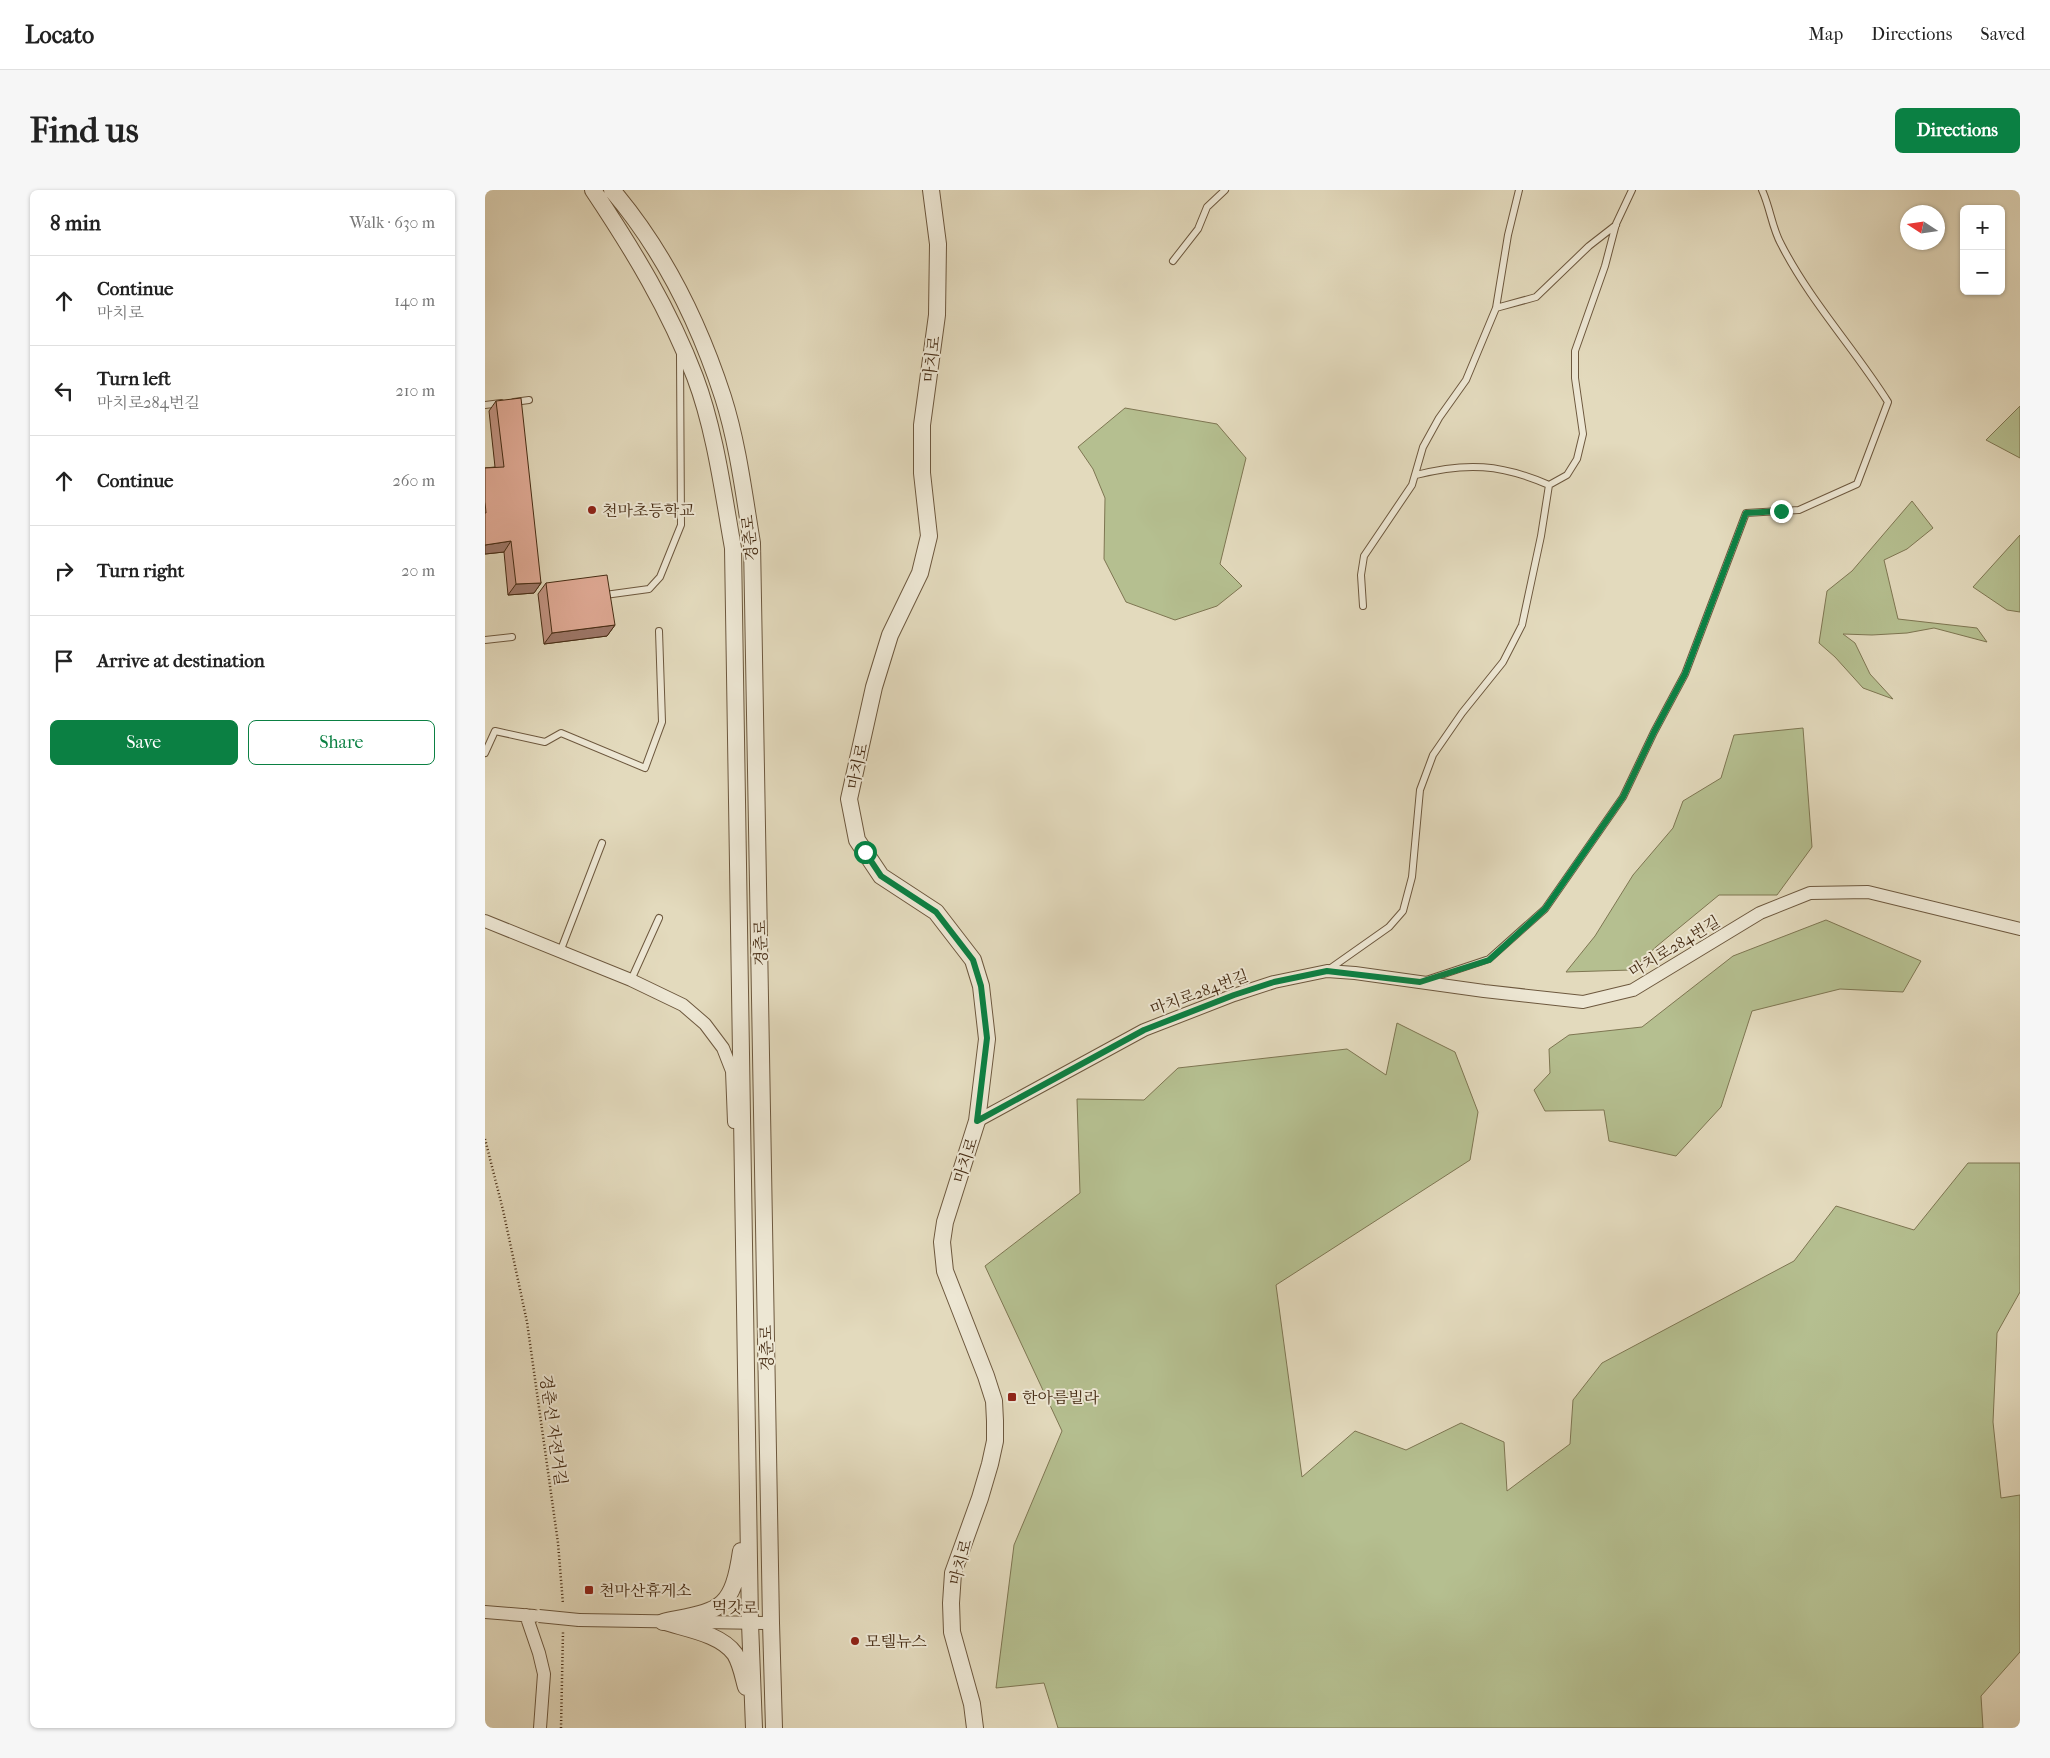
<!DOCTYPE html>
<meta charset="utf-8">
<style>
:root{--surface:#fff;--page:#f6f6f6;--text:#222;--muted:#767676;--line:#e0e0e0;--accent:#0b8043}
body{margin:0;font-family:"IM FELL French Canon","Noto Serif KR",serif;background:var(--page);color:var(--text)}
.controls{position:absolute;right:15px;top:15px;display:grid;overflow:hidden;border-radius:8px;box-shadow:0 1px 4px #0004}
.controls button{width:45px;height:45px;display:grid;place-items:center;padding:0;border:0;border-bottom:1px solid var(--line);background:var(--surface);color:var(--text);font:25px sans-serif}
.compass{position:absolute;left:1415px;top:15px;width:45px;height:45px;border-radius:50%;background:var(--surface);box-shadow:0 1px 4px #0004;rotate:282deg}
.stop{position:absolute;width:15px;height:15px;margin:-11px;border:4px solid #0b8043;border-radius:50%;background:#fff}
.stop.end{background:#0b8043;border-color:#fff;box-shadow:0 1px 5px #0008}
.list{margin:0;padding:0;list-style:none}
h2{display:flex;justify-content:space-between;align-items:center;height:65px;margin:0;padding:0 20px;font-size:21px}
h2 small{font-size:16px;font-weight:400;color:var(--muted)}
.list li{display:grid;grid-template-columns:32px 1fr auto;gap:15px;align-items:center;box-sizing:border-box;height:90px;padding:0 20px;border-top:1px solid var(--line)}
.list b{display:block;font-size:19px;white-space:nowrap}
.list p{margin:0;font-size:16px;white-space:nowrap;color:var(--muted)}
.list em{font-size:16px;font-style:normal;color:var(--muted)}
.actions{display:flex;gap:10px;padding:15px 20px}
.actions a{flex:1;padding:11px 0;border:1px solid var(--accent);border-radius:8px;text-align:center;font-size:18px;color:var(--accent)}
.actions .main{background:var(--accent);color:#fff}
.icon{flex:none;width:28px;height:28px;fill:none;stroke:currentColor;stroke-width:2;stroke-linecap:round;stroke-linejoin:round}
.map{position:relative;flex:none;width:1535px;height:1538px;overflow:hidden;border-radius:8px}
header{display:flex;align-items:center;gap:30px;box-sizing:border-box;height:70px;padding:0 25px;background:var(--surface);border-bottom:1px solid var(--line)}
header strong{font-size:24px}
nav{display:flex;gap:28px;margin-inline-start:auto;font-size:18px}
.intro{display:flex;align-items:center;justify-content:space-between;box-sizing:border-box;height:120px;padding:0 30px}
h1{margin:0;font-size:35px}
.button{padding:12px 22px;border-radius:8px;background:var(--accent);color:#fff;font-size:18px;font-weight:700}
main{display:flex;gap:30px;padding:0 30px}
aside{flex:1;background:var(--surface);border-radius:8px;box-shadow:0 1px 4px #0004}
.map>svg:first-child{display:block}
.green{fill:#b5bf90;stroke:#7e7652}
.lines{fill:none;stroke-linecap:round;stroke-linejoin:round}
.service-casing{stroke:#6d583e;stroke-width:8}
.minor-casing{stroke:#6d583e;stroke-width:14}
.tertiary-casing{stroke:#6d583e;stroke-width:18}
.path{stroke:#462c14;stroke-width:2.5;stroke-dasharray:1 2.5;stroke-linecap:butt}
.service{stroke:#ede7d4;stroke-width:6}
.minor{stroke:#ede7d4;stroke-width:12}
.tertiary{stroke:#ede7d4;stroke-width:16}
.minor-bridge-casing{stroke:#6d583e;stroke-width:14;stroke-linecap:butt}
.minor-bridge{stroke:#ede7d4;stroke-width:12}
.wall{fill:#c29483;stroke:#462c14}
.shaded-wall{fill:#9e786a;stroke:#462c14}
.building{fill:#e2ac98;stroke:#462c14}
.route{stroke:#0b8043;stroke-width:6}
.poi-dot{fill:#8f2418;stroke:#ede7d4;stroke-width:2}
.labels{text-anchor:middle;stroke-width:4;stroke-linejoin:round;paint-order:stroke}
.street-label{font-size:16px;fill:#462c14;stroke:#ede7d4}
.poi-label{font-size:16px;fill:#462c14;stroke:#ede7d4;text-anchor:start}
</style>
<header>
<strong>Locato</strong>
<nav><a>Map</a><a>Directions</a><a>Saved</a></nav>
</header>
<div class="intro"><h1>Find us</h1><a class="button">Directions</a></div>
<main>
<aside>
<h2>8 min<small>Walk · 630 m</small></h2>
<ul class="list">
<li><svg class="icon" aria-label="ahead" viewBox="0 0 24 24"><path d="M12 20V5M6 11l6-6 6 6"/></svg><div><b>Continue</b><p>마치로</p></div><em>140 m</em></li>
<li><svg class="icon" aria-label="left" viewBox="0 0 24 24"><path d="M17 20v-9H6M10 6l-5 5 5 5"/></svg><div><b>Turn left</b><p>마치로284번길</p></div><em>210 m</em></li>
<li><svg class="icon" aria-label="ahead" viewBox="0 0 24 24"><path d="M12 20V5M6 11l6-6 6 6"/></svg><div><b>Continue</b></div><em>260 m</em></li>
<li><svg class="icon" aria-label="right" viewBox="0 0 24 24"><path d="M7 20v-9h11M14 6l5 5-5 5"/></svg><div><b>Turn right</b></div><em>20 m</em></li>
<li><svg class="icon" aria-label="arrive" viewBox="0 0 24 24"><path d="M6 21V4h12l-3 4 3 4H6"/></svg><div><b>Arrive at destination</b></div></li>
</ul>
<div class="actions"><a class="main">Save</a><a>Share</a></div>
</aside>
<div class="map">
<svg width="1535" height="1538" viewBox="0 0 1535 1538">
<rect width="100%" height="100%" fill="#e3dabd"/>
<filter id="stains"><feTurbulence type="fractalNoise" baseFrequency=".004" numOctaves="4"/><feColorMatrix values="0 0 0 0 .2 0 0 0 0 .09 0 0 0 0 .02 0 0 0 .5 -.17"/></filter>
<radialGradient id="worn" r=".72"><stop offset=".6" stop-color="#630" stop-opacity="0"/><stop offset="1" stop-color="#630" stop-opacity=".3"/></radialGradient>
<path class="green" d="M1535,216V268L1501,250Z
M640,218L732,234L761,268L735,374L757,396L732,416L690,430L641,412L619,369L620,308L608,279L593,257Z
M1427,311L1448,338L1422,359L1399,370L1413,429L1492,438L1502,452L1449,438L1422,443L1387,445L1358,444L1370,453L1385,484L1408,509L1378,498L1350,467L1334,453L1342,401L1367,381Z
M1535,345V422L1522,420L1488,397Z
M1318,538L1327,657L1292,705H1234L1172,756L1146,780L1081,782L1110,746L1148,685L1188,638L1198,611L1236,588L1249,545Z
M1341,730L1436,771L1418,802L1355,799L1267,821L1236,917L1191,966L1124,951L1119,920L1060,921L1049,900L1065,883L1064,859L1084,845L1157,837L1248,766Z
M912,833L970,862L993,922L985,970L791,1095L817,1287L870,1241L921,1260L976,1233L1019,1252L1022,1301L1085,1254L1088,1210L1117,1173L1309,1071L1351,1016L1429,1040L1483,973H1535V1102L1512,1143L1508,1232L1516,1308L1535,1305V1462L1496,1506L1498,1538H573L559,1493L511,1498L529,1355L577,1241L500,1076L595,1003L592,909L659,910L693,878L862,859L901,885Z"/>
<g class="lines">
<g class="service-casing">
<path id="service" d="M688,71L713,39L722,17L740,0
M1011,118L1051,107L1104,56L1131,35
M29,212L44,210
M0,215L16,213
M931,285C981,272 1016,274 1064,295
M1064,295L1082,285L1092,269L1098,244L1090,188V161L1120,76L1131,34L1147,0
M120,405L164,399L175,387L196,335L195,165
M878,416L876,385L879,366L927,295L938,257L954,228L981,190L1011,118L1023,45L1034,0
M0,450L27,447
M0,563L10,541L60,552L76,543L160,578L177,532L174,441
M75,762L117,653
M843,780L904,737L918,721L927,687L935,600L948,565L977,523L1018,472L1037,435L1056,346L1064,295
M146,790L174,728
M941,790L1004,769L1060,719L1138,607L1169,542L1200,484L1261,323L1314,320L1372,294L1403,212C1369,158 1325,111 1296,54C1287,38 1285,17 1277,0"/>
</g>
<g class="minor-casing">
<path id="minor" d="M0,731L146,790L198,815L220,834L238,858L247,881L249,932
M492,931L659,840L749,805L789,792L842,781L870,783L999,801L1098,812L1148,800L1275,723L1325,703L1383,702L1535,739
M0,1422L49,1426
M41,1425L54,1463L59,1484L55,1538
M94,1430L286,1433"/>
</g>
<g class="tertiary-casing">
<path id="tertiary" d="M108,0C148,60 184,119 210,187C230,240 238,302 248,358L265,1433L269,1538
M127,0C178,60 214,133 238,207C253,254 259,305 267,353L286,1433L289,1538
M446,0L453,54L452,125L437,235V283L444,346L435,383L405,445L389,497L364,609L372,650L396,686L451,722L488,770L496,796L502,849L492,931L460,1032L457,1052L460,1081L501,1186L509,1211L510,1231V1251L505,1274L495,1308L468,1383L466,1413L467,1442L487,1514L490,1538
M178,1432C234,1420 247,1423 256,1361
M180,1432C202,1439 236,1444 250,1464C256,1474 258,1486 261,1497"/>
</g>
<path class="path" d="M0,949L18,1020L42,1132L73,1353L78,1414
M76,1538L78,1442"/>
<use href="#service" class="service"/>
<use href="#minor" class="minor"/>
<use href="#tertiary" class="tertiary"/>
<g class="minor-bridge-casing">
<path id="minor-bridge" d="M54,1426L94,1430"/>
</g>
<use href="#minor-bridge" class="minor-bridge"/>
</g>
<path class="wall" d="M11,211L56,393L49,403L23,405L19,362L0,364V278L10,277L4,221Z
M61,393L130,435L122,446L59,454L53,404Z"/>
<path class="shaded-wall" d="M26,351L19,362L0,364V355Z
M56,393L49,403L23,405L31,394Z
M130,435L122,446L59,454L67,443Z"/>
<path class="building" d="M36,208L56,393L31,394L26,351L0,355V323H1L0,312V278L19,277L11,211Z
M122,385L130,435L67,443L61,393Z"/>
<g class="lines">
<path class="route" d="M380,662L396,686L451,722L488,770L496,796L502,848L492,931L659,840L749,805L789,792L842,781L935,792L1004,770L1060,719L1138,607L1169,542L1200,484L1261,323L1296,321"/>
</g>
<g class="poi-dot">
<circle cx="107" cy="320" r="5"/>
<rect x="522" y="1202" width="10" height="10" rx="2.5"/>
<rect x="99" y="1395" width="10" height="10" rx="2.5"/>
<circle cx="370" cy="1451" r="5"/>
</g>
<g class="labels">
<g class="street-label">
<text transform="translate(446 169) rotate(-83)" y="6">마치로</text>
<text transform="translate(264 348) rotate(-96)" y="6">경춘로</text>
<text transform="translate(372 576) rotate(-78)" y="6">마치로</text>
<text transform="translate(275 753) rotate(-91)" y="6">경춘로</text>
<text transform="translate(1189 756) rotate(-31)" y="6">마치로284번길</text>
<text transform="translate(714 802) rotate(-20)" y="6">마치로284번길</text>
<text transform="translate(480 970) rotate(-72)" y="6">마치로</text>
<text transform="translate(281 1158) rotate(-91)" y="6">경춘로</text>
<text transform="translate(69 1240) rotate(82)" y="6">경춘선 자전거길</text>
<text transform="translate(475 1372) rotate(-75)" y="6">마치로</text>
<text transform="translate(250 1417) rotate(1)" y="6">먹갓로</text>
</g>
<g class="poi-label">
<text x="117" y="326">천마초등학교</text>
<text x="537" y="1213">한아름빌라</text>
<text x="114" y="1406">천마산휴게소</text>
<text x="380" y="1457">모텔뉴스</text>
</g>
</g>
<rect width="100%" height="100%" filter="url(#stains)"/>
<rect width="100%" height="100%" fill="url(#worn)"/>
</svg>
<div class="controls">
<button>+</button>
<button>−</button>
</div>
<svg class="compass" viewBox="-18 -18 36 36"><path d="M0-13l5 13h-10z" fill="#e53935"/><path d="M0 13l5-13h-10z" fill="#767676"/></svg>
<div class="stop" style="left:380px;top:662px"></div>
<div class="stop end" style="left:1296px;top:321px"></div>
</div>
</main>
